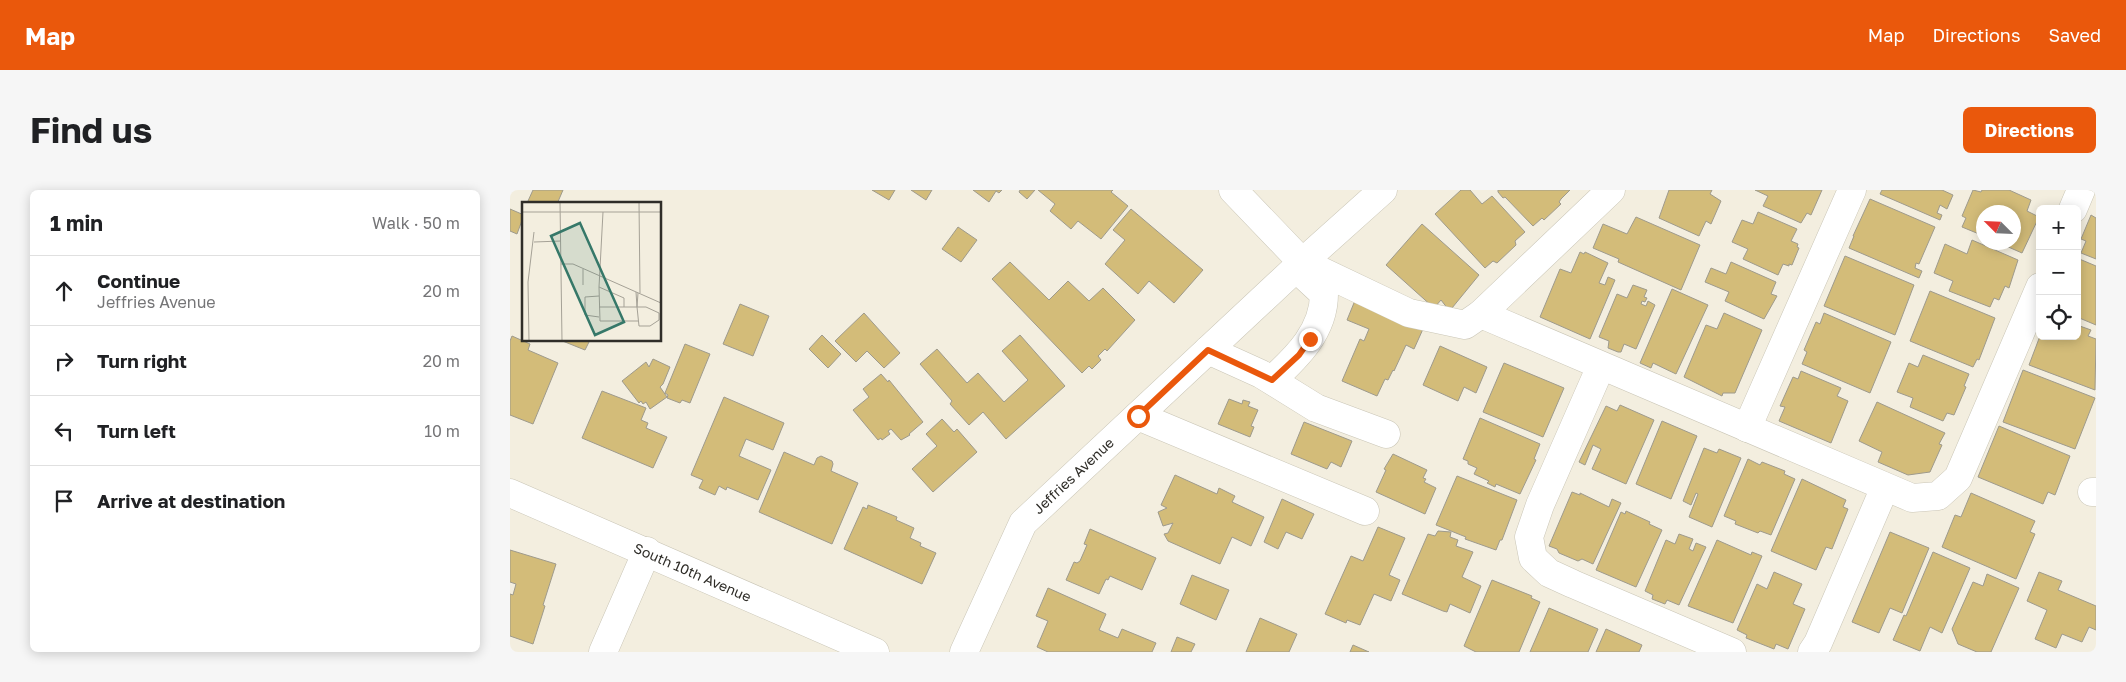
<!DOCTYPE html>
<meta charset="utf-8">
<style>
:root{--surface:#fff;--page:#f6f6f6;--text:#202124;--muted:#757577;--line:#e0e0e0;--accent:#ea580c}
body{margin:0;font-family:"Golos Text",sans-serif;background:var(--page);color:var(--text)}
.controls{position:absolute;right:15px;top:15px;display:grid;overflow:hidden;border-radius:8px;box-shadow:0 2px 12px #0003}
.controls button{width:45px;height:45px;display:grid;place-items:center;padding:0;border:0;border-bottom:1px solid var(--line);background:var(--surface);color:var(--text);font:25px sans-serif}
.compass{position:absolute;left:1466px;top:15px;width:45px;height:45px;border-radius:50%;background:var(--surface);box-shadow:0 2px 12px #0003;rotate:294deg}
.stop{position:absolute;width:15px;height:15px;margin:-11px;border:4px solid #ea580c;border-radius:50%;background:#fff}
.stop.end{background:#ea580c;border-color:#fff;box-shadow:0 1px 5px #0008}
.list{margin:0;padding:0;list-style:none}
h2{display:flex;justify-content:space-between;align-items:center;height:65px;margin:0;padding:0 20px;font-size:21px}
h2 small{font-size:16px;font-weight:400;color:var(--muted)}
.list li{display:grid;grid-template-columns:32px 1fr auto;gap:15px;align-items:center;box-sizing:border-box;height:70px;padding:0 20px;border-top:1px solid var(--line)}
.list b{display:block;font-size:19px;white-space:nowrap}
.list p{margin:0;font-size:16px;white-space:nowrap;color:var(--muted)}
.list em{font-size:16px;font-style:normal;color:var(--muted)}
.icon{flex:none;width:28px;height:28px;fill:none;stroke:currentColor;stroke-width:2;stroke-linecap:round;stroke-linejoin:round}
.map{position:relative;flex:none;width:1586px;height:462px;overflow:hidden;border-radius:8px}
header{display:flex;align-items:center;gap:30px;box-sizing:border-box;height:70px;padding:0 25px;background:var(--accent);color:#fff}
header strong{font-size:24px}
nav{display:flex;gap:28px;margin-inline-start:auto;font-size:18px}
.intro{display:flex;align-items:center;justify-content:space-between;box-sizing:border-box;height:120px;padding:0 30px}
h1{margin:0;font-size:35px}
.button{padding:12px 22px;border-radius:8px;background:var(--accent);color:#fff;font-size:18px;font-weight:700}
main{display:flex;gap:30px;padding:0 30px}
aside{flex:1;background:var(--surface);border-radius:8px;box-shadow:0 2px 12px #0003}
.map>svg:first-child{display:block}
.building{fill:#d3bc79;stroke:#9e9a8c}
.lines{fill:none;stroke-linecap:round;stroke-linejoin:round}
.minor-casing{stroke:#cac6b7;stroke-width:29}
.minor{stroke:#fff;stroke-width:28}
.route{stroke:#ea580c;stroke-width:6}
.labels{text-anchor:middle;stroke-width:4.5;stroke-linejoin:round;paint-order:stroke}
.street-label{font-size:14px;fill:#2f2d28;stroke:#f3eedf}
.inset-road{fill:none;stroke:#a5a196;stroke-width:1}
.view{fill:#367869;fill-opacity:0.15;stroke:#367869;stroke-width:2.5}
.inset-edge{fill:none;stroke:#2f2d28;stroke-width:2.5}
</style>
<header>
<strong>Map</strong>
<nav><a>Map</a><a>Directions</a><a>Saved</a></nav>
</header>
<div class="intro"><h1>Find us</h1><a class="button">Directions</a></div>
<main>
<aside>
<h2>1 min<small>Walk · 50 m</small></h2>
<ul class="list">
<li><svg class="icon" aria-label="ahead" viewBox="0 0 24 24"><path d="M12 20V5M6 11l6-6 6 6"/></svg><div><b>Continue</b><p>Jeffries Avenue</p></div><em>20 m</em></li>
<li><svg class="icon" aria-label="right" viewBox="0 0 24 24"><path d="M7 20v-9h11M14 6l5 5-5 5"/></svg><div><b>Turn right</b></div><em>20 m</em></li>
<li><svg class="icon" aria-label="left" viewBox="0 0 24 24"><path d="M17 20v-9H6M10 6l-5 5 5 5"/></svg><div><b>Turn left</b></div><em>10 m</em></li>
<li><svg class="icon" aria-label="arrive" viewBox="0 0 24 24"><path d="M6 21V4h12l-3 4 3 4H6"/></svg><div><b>Arrive at destination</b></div></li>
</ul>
</aside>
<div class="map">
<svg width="1586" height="462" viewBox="0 0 1586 462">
<rect width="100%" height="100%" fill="#f3eedf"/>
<path class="building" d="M23,0H53L47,14H23L18,11Z
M362,0H385L379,10Z
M401,0H422L416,10Z
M463,0H492L489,3L486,1L479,12Z
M510,0H525L517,9L509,2Z
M528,0H603L601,2L618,16L591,49L568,31L561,39L540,21L545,14Z
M951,0H960L972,14L982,6L1015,42L1005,51L1006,55L987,73L983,71L975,78L925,24Z
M988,0H1060L1051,9L1049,12L1051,14L1034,30L1032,28L1023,36L995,7L993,8L988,2Z
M1159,0H1202L1200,4L1211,11L1201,34L1196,31L1189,46L1149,28Z
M1245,0H1312L1301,25L1297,23L1291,33L1253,16L1258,6Z
M1372,0H1432L1443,5L1437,19L1430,15L1427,23L1432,25L1430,30L1370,4Z
M1463,0L1471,2L1472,0H1499L1521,10L1517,21L1529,27L1512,63L1487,52H1504V22H1474V46L1452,37L1456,28L1452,26Z
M1360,9L1425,37L1409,74L1406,73L1405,78L1412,81L1409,88L1339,58L1344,46H1343Z
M0,19L14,25L7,44L0,41Z
M621,19L693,80L664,113L639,91L628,104L595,74L615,50L603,40Z
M1248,22L1287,39L1281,51L1288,54L1287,57L1289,58L1282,75L1279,74V76L1273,74L1268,85L1233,69L1238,59L1222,52L1232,30L1243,34Z
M1581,25L1586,28V69L1571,63L1576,51L1571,49Z
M1126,27L1190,55L1171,100L1108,72L1109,69L1083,58L1093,34L1117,44Z
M912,34L969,85L942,118L940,117L938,119L931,110L924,118L876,75Z
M448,37L467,50L451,72L432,59Z
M1462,50L1508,70L1499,98L1495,96L1489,110L1484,108L1480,117L1439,101L1443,91L1424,83L1435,54L1457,64Z
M1070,62L1074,64L1075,62L1098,73L1089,93L1095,95L1098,87L1105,90L1080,149L1030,127L1050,79L1061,83Z
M1335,66L1404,95L1385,145L1314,116Z
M1567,68L1586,76V135L1567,127Z
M500,72L539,110L558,91L579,111L593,98L625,130L597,161L595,159L588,166L591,170L582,179L579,176L572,183L482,89Z
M1221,72L1266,92L1261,104L1267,106L1254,129L1215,111L1219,102L1195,92L1201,78L1216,84Z
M1123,95L1137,100L1134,107L1137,108L1135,112L1132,111L1131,114L1136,116L1138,111L1145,115L1126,159L1114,154L1111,162H1108L1098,158L1099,151L1089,147L1107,104L1117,108Z
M1162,99L1198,115L1166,184L1143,173L1141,178L1130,173Z
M1420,101L1485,128L1469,170L1467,169L1463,177L1400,151Z
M846,108L913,139L904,159L896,155L884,181L883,180L878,190L875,189L867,206L832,191L850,149L854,151L859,139L837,130Z
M230,114L259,126L243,166L213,154Z
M354,123L390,163L374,178L357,161L346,172L325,151Z
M1214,123L1252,140L1225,203H1213L1212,206L1174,187L1196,135L1207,139Z
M1314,123L1381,152L1360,203L1292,174L1297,162L1294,160L1306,132L1310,134Z
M1567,135L1581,140L1578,146L1586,149L1585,200L1519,175L1530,146H1567Z
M312,145L331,164L318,178L299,159Z
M510,145L555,196L496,249L473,222L459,235L440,214L442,211L410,174L427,159L457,193L468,183L494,212L518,190L492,161Z
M2,146L20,154L18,160L48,173L23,234L0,225V151Z
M50,150H80L75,160Z
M175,154L200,164L180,213L172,210L170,213L157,208L158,205L155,203Z
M930,156L977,177L966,203L954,197L948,211L913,195Z
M1413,165L1459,184L1454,196L1456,197L1444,225L1437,223L1433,231L1400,217L1403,208L1387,202L1399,173L1408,177Z
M143,169L160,177L153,194L150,197L157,207L140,219L136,212L133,214L131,211L129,213L112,191L136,172L139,177Z
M994,173L1054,198L1033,247L973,222Z
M1513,180L1585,208L1565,259L1493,232Z
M1291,181L1331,198L1327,206L1338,211L1321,253L1269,231L1275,217L1270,216L1283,187L1288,189Z
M371,184L378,192L379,190L413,232L399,244L400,245L391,250L381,239L378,241L380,244L372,250L371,248L368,250L343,220L359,207L353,199Z
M92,201L136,218L131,230L138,233L136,238L157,247L143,278L72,248Z
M214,207L274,233L263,260L236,249L229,266L261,280L248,310L217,297L216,300L209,296L205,305L189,298L193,290L181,285Z
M719,209L732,214L733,210L740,212L738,216L748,220L741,236L744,237L740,247L708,234Z
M1367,212L1435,243L1429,254L1432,255L1420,282L1398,285L1368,272L1372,262L1349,251Z
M1110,215L1144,230L1116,294L1082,279L1091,259L1083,255L1075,275L1069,272L1096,216L1107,221Z
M970,228L1030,254L1024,269L1026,270L1010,304L986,294L985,297L977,293L979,291L964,284L967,278L958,274V271L953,269Z
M432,229L444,242L447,239L467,262L423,302L402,279L427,256L416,244Z
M1152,231L1187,246L1161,309L1126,294Z
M794,232L842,251L831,277L821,272L817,279L781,264Z
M1489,236L1560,266L1545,305L1538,302L1533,314L1468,287Z
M1194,258L1207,263L1209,259L1231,268L1202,337L1179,327L1188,304L1186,303L1181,315L1173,311Z
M274,262L304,275L307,268L311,266L322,271L323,274L321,281L348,293L322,354L249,322Z
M883,264L917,280L913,288L916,289L914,292L926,298L915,324L866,302L876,280L874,279Z
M1238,269L1250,275L1252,272L1275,281L1274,284L1285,289L1261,345L1250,341L1248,343L1225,334L1226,331L1214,326Z
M665,285L707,304L709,298L725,306L722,312L754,327L741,356L722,347L710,374L658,351L654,344L658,343L663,333L653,336L648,322L657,318L651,315Z
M947,286L1007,310L992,350H990L986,360L955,349L956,347L926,335Z
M1292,289L1336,310L1333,317L1338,319L1322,359L1316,357L1306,380L1261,361Z
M1062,302L1070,305V303L1099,317L1102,309L1111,313L1083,374L1072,369L1068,371L1049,363L1047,359L1039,356Z
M1461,303L1525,331L1520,342L1525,344L1506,389L1432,357L1445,325L1451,327Z
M772,309L804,324L792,349L776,342L768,359L754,352Z
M358,315L387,327L386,330L404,338L400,348L411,353L410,356L426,363L412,394L334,359L353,317L357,319Z
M1116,321L1140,332L1139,334L1152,340L1126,397L1086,380L1111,322L1115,324Z
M868,337L895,348L879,385L890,390L881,411L864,404L850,435L837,430L836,433L815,424L841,366L853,371Z
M580,339L646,368L632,400L600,386L598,390L596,389L589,404L556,390L564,372L567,373L570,371L577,355L574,354Z
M928,341L941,342L940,347L948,350L946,356L963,362L952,387L971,396L960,423L940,414L937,422L933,421L892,404L918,344L925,346Z
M1380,342L1419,358L1392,423L1380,418L1369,443L1342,432Z
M1169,344L1183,349L1179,359L1183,361L1186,353L1196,357L1169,415L1157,410L1155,414L1142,409L1143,405L1135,401L1156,350L1165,354Z
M1207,350L1241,365L1242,362L1252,366L1223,433L1178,416Z
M0,360L46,374L33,415L35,416L23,454L0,446V404L3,405L6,394L0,392Z
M1423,362L1460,378L1432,443L1420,437L1410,461L1383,450L1394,425L1396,426Z
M1264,382L1292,394L1283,414L1295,419L1278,459L1266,454L1264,459L1236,448L1237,445L1227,440L1247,394L1257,399Z
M1529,382L1552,391L1548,400L1586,416V440L1579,437L1572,452L1552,444L1546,458L1525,449L1537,420L1517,411Z
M1477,384L1509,398L1481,462H1467L1448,454L1442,439L1463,392L1473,396Z
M682,385L719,400L706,430L670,414Z
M982,390L1022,406L1021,408L1030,412L1009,462H966L954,456Z
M538,398L596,424L589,440L608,448L612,439L646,453L642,462H538L527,457L538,431L526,426Z
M1039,418L1088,439L1078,462H1020Z
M750,428L787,444L779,462H736Z
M1096,439L1132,455L1129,462H1086Z
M667,447L685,454L681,462H661Z
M843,455L859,462H840Z"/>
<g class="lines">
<g class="minor-casing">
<g id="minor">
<path d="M723,0L792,72L899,123L955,135L971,124"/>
<path d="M1101,0L971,124L1402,308L1428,306L1448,288L1530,97"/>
<path d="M1563,19L1571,0"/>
<path d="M698,160L751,184L806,218L876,244"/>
<path d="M1091,176L1030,315L1019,347L1023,368L1039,383L1063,394L1222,462"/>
<path d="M762,190C787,167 814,141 814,104L786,78"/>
<path d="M628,226L855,321"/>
<path d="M1237,238L1342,0"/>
<path d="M1582,302H1586"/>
<path id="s1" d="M0,303L365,462"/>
<path d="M93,462L137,361"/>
<path id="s2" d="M454,462L513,333L786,78L873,0"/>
<path d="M1302,462L1308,453L1375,297"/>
</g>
</g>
<use href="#minor" class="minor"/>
</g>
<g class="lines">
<path class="route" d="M628,226L698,160L762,190L789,165L800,149"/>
</g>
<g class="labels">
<g class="street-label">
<text dy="5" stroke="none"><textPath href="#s2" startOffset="211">Jeffries Avenue</textPath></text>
<text dy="5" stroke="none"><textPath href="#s1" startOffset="199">South 10th Avenue</textPath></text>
</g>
</g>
<g transform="translate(12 12)">
<rect width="139" height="139" fill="#f3eedf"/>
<path class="inset-road" d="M38,0L40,139M117,0L118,91M0,10H139M12,40L39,39M39,62H51L139,101M61,67V83M77,85L81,10M114,90L115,105L116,91M77,94L63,95V113L77,115M77,105H124L137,111V118L128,124H117L115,105M102,105V96L77,85L78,119H116M7,139L6,80L12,30"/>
<path class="view" d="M58,21L102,120L73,133L29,34Z"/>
<rect width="139" height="139" class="inset-edge"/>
</g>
</svg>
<div class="controls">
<button>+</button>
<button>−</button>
<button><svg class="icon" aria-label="locate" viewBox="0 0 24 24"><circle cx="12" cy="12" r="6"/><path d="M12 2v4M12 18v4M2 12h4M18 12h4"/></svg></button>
</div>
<svg class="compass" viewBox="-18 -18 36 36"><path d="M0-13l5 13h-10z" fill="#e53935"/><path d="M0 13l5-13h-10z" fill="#757577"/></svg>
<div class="stop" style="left:628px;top:226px"></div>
<div class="stop end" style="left:800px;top:149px"></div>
</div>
</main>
